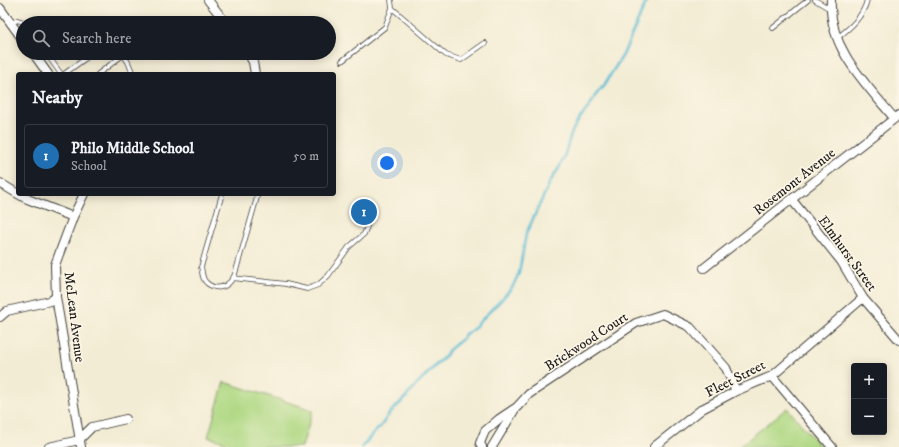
<!DOCTYPE html>
<meta charset="utf-8">
<style>
:root{--surface:#171b24;--page:#20242c;--text:#f1f3f6;--muted:#9ea1a6;--line:#363941;--accent:#1f6fb2}
body{margin:0;font-family:"IM FELL DW Pica",serif;background:var(--page);color:var(--text)}
.controls{position:absolute;right:12px;bottom:12px;display:grid;overflow:hidden;border-radius:4px;box-shadow:0 2px 10px #0003}
.controls button{width:36px;height:36px;display:grid;place-items:center;padding:0;border:0;border-bottom:1px solid var(--line);background:var(--surface);color:var(--text);font:20px sans-serif}
.you{position:absolute;left:387px;top:163px;width:14px;height:14px;margin:-10px;border:3px solid #fff;border-radius:50%;background:#1a73e8;box-shadow:0 0 0 6px #1a73e833}
.badge{display:grid;place-items:center;width:26px;height:26px;border-radius:50%;background:var(--accent);color:#fff;font-size:13px;font-weight:700}
.pin{position:absolute;translate:-50% -50%;border:2px solid #fff;box-shadow:0 1px 4px #0006}
.list{margin:0;padding:0;list-style:none}
h2{display:flex;justify-content:space-between;align-items:center;height:52px;margin:0;padding:0 16px;font-size:17px}
h2 small{font-size:13px;font-weight:400;color:var(--muted)}
.list li{display:grid;grid-template-columns:26px 1fr auto;gap:12px;align-items:center;box-sizing:border-box;height:64px;margin:0 8px 8px;padding:0 8px;border:1px solid var(--line);border-radius:4px}
.list b{display:block;font-size:15px;white-space:nowrap}
.list p{margin:0;font-size:13px;white-space:nowrap;color:var(--muted)}
.list em{font-size:13px;font-style:normal;color:var(--muted)}
.icon{flex:none;width:22px;height:22px;fill:none;stroke:currentColor;stroke-width:2;stroke-linecap:round;stroke-linejoin:round}
.map{position:relative;flex:none;width:899px;height:447px;overflow:hidden}
.search{position:absolute;background:var(--surface);box-shadow:0 2px 10px #0003;left:16px;top:16px;width:320px;height:44px;display:flex;align-items:center;gap:10px;box-sizing:border-box;padding:0 14px;border-radius:22px;color:var(--muted);font-size:15px}
.panel{position:absolute;background:var(--surface);box-shadow:0 2px 10px #0003;left:16px;top:72px;width:320px;height:124px;border-radius:4px}
.map>svg:first-child{display:block}
.green{fill:#afd883;stroke:#667a50}
.lines{fill:none;stroke-linecap:round;stroke-linejoin:round}
.stream{stroke:#57bcd5;stroke-width:2.5}
.service-casing{stroke:#3c3b38;stroke-width:5.5}
.minor-casing{stroke:#3c3b38;stroke-width:10}
.service{stroke:#fff;stroke-width:4}
.minor{stroke:#fff;stroke-width:8}
.labels{text-anchor:middle;stroke-width:3.5;stroke-linejoin:round;paint-order:stroke}
.street-label{font-size:14px;fill:#1c1c1c;stroke:#fcf5e5}
</style>
<div class="map">
<svg width="899" height="447" viewBox="0 0 899 447">
<rect width="100%" height="100%" fill="#fcf5e5"/>
<filter id="ink" filterUnits="userSpaceOnUse"><feTurbulence type="fractalNoise" baseFrequency=".025" numOctaves="2"/><feDisplacementMap in="SourceGraphic" scale="8" xChannelSelector="R" yChannelSelector="G"/><feConvolveMatrix kernelMatrix="1 2 1 2 8 2 1 2 1" color-interpolation-filters="sRGB"/></filter>
<filter id="wash" filterUnits="userSpaceOnUse"><feTurbulence type="fractalNoise" baseFrequency=".012" numOctaves="4" result="noise"/><feDisplacementMap in="SourceGraphic" scale="16" xChannelSelector="R" yChannelSelector="G"/><feGaussianBlur stdDeviation="0.9" result="paint"/><feColorMatrix in="noise" values="0 0 0 0 0 0 0 0 0 0 0 0 0 0 0 0 0 1.4 0 .05"/><feComposite in="paint" operator="in"/></filter>
<g filter="url(#wash)">
<rect width="100%" height="100%" fill="#f3ecd4"/>
<path class="green" d="M224,382L313,410L302,447H242L208,437Z
M787,408L821,447H739Z"/>
<g class="lines">
<path class="stream" d="M362,447L371,436L381,426L389,414L407,396L416,385L446,355L449,350L462,339L465,334L472,330L490,311L502,299L513,286L519,273L526,234L551,180L559,168L564,157L571,134L574,128L580,118L589,107L595,96L604,85L623,55L647,0"/>
</g>
</g>
<g filter="url(#ink)">
<g class="lines">
<g class="service-casing">
<path id="service" d="M815,0L830,9
M392,8L446,55L461,60L485,43
M11,24L17,20L24,22L25,23
M773,28L808,0
M837,38C850,28 863,17 867,0
M46,53L61,74
M122,53L128,62L133,74
M342,61L385,27L392,8L391,0
M64,74L93,53
M98,74L123,55
M222,194L201,267C202,270 202,274 203,277C205,284 214,289 221,287C228,286 233,279 235,274L258,194
M233,278L286,284L307,289L318,285L328,276L349,247L364,234L370,219"/>
</g>
<g class="minor-casing">
<path id="minor" d="M208,0L226,23
M831,0C828,48 866,84 894,118
M0,8L23,40
M33,53L48,74
M248,53L253,62L255,74
M0,183L18,194
M18,194L25,198L73,217
M792,200L841,261L863,298L899,340
M704,268L899,115
M0,317L7,311L50,301L56,297
M772,376L832,447
M49,447L79,440L92,427L126,419
M81,447L56,297L55,265L73,217L84,194
M482,447L480,443L485,431L499,419L517,407L529,394L636,323L663,314L690,327L726,368L736,391
M492,447L515,409
M654,447L702,409L736,391L772,376L863,298"/>
</g>
<use href="#service" class="service"/>
<use href="#minor" class="minor"/>
</g>
</g>
<g class="labels">
<g class="street-label">
<text transform="translate(794 181) rotate(-38)" y="5">Rosemont Avenue</text>
<text transform="translate(848 253) rotate(54)" y="5">Elmhurst Street</text>
<text transform="translate(75 317) rotate(83)" y="5">McLean Avenue</text>
<text transform="translate(586 341) rotate(-33)" y="5">Brickwood Court</text>
<text transform="translate(735 378) rotate(-27)" y="5">Fleet Street</text>
</g>
</g>
</svg>
<div class="controls">
<button>+</button>
<button>−</button>
</div>
<div class="you"></div>
<div class="pin badge" style="left:364px;top:212px">1</div>
<div class="search"><svg class="icon" aria-label="search" viewBox="0 0 24 24"><circle cx="10" cy="10" r="6"/><path d="M15 15l6 6"/></svg>Search here</div>
<section class="panel">
<h2>Nearby<small></small></h2>
<ul class="list">
<li><span class="badge">1</span><div><b>Philo Middle School</b><p>School</p></div><em>50 m</em></li>
</ul>
</section>
</div>
